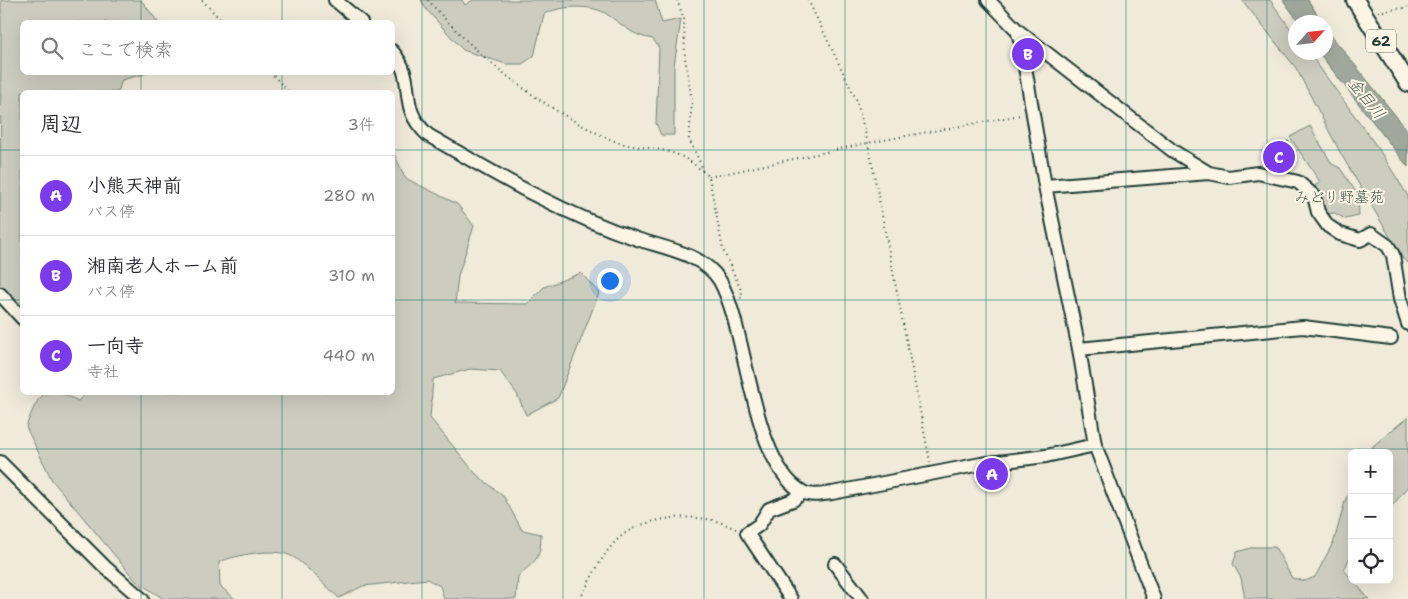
<!DOCTYPE html>
<html lang="ja">
<meta charset="utf-8">
<style>
:root{--surface:#fff;--page:#f2f2f3;--text:#2b2b33;--muted:#7c7c81;--line:#e1e1e2;--accent:#7c3aed}
body{margin:0;font-family:"Shantell Sans","Klee One",sans-serif;background:var(--page);color:var(--text)}
.controls{position:absolute;right:15px;bottom:15px;display:grid;overflow:hidden;border-radius:8px;box-shadow:0 5px 20px #0002}
.controls button{width:45px;height:45px;display:grid;place-items:center;padding:0;border:0;border-bottom:1px solid var(--line);background:var(--surface);color:var(--text);font:25px sans-serif}
.compass{position:absolute;left:1288px;top:15px;width:45px;height:45px;border-radius:50%;background:var(--surface);box-shadow:0 5px 20px #0002;rotate:63deg}
.you{position:absolute;left:609px;top:280px;width:18px;height:18px;margin:-12px;border:4px solid #fff;border-radius:50%;background:#1a73e8;box-shadow:0 0 0 8px #1a73e833}
.badge{display:grid;place-items:center;width:32px;height:32px;border-radius:50%;background:var(--accent);color:#fff;font-size:16px;font-weight:700}
.pin{position:absolute;translate:-50% -50%;border:2px solid #fff;box-shadow:0 1px 5px #0006}
.list{margin:0;padding:0;list-style:none}
h2{display:flex;justify-content:space-between;align-items:center;height:65px;margin:0;padding:0 20px;font-size:21px}
h2 small{font-size:16px;font-weight:400;color:var(--muted)}
.list li{display:grid;grid-template-columns:32px 1fr auto;gap:15px;align-items:center;box-sizing:border-box;height:80px;padding:0 20px;border-top:1px solid var(--line)}
.list b{display:block;font-size:19px;white-space:nowrap}
.list p{margin:0;font-size:16px;white-space:nowrap;color:var(--muted)}
.list em{font-size:16px;font-style:normal;color:var(--muted)}
.icon{flex:none;width:28px;height:28px;fill:none;stroke:currentColor;stroke-width:2;stroke-linecap:round;stroke-linejoin:round}
.map{position:relative;flex:none;width:1408px;height:599px;overflow:hidden}
.search{position:absolute;background:var(--surface);box-shadow:0 5px 20px #0002;left:20px;top:20px;width:375px;height:55px;display:flex;align-items:center;gap:12px;box-sizing:border-box;padding:0 18px;border-radius:8px;color:var(--muted);font-size:19px}
.panel{position:absolute;background:var(--surface);box-shadow:0 5px 20px #0002;left:20px;top:90px;width:375px;height:305px;border-radius:8px}
.map>svg:first-child{display:block}
.green{fill:#cccdbf;stroke:#76857a}
.water{fill:#9fa89a;stroke:#6c7d71}
.building{fill:#b5b9ad;stroke:#1f3d34}
.lines{fill:none;stroke-linecap:round;stroke-linejoin:round}
.minor-casing{stroke:#1f3d34;stroke-width:16}
.major-casing{stroke:#1f3d34;stroke-width:20}
.path{stroke:#1f3d34;stroke-width:2;stroke-dasharray:1 4;stroke-linecap:butt}
.minor{stroke:#fcf5e5;stroke-width:12}
.major{stroke:#fcf5e5;stroke-width:16}
.grid{fill:none;stroke:#0f766e;stroke-width:1;stroke-opacity:0.55}
.labels{text-anchor:middle;stroke-width:4;stroke-linejoin:round;paint-order:stroke}
.shield{fill:#fcf5e5;stroke:#617469;stroke-width:1}
.shield-label{font-size:14px;font-weight:bold;fill:#1f3d34}
.park-label{font-size:15px;fill:#425a50;stroke:#fcf5e5}
.water-label{font-size:16px;font-style:italic;fill:#455d53;stroke:#fcf5e5}
</style>
<div class="map">
<svg width="1408" height="599" viewBox="0 0 1408 599">
<rect width="100%" height="100%" fill="#efeada"/>
<filter id="ink" filterUnits="userSpaceOnUse"><feTurbulence type="fractalNoise" baseFrequency=".02" numOctaves="2"/><feDisplacementMap in="SourceGraphic" scale="10" xChannelSelector="R" yChannelSelector="G"/><feConvolveMatrix kernelMatrix="1 2 1 2 8 2 1 2 1" color-interpolation-filters="sRGB"/></filter>
<g filter="url(#ink)">
<path class="green" d="M1,0H141L158,22H22V72L147,73L122,80L118,92H22V330L0,302Z
M421,0H462L465,5L473,0H655L662,23L681,19L674,66V135H661L656,123L659,48L653,39C631,36 623,24 605,13C589,4 560,6 544,14L534,56L522,64H506L463,50L426,9Z
M1242,0H1270L1295,35L1296,52L1309,53L1378,148L1408,196V263L1403,259L1341,154L1296,68Z
M1310,126L1332,164L1340,168L1358,195L1359,216L1345,219L1335,213L1327,214L1321,196L1313,187L1320,182L1290,137Z
M393,151L405,178L457,204L474,226L458,276L455,303L527,304L544,287L581,273L599,293L558,398L526,415L517,394L500,371L470,369L433,379L430,418L476,474L504,497L522,530L541,534C541,559 536,560 518,576L516,599H444L440,586L427,579L363,586L339,598C329,589 299,558 289,555C270,548 237,555 219,562L220,586L235,599H164L136,581L52,480L26,427C38,395 43,382 78,401L87,392H392Z
M1408,417V486L1389,510V453H1370L1373,446Z
M1352,491V553L1344,570L1369,599H1245L1241,578L1233,564L1237,552L1254,547H1275L1292,578L1305,581L1315,577L1334,541L1346,498Z"/>
<path class="water" d="M1283,0H1308L1322,22H1299Z
M1326,29L1408,131V167L1319,53L1326,52Z"/>
<path class="building" d="M1288,141L1294,151L1292,152L1295,158L1292,160L1294,163L1282,170L1269,167L1263,157Z"/>
<g class="lines">
<g class="minor-casing">
<path id="minor" d="M335,0L361,22
M988,0L1017,30L1021,43L1045,186L1079,349L1095,445L1154,599
M1017,30L1173,151L1209,173
M392,51C419,82 395,105 428,135C497,175 562,214 637,239C664,248 704,254 720,281C748,331 751,464 803,492C811,497 823,494 832,493L981,464L1046,456L1095,445
M1045,186L1209,173L1229,177L1258,173L1298,182L1314,196L1318,212L1328,226L1340,234L1360,240L1371,234L1388,246L1393,255L1400,299L1408,324
M0,294L22,318
M1079,349L1303,327L1391,338
M0,462L105,567L142,599
M835,564L862,599
M791,599L747,533L759,525L769,509L793,500L803,492"/>
</g>
<g class="major-casing">
<path id="major" d="M1355,0L1408,83"/>
</g>
<path class="path" d="M202,0L223,22
M428,0C477,57 542,109 612,140C632,149 658,146 678,155C690,160 700,169 709,177L723,250L742,292L740,301
M677,0L684,19L685,58L692,101L689,139L703,169L702,171
M808,0L856,99L868,143L930,462
M1378,12L1408,7
M270,72L289,92
M709,177L868,143L1021,115
M580,599C589,582 603,553 617,540C639,518 683,514 712,520C721,522 729,526 738,530"/>
<use href="#minor" class="minor"/>
<use href="#major" class="major"/>
</g>
</g>
<path class="grid" d="M141,0V22M282,0V22M422,0V599M563,0V599M704,0V599M845,0V599M986,0V599M1126,0V599M1267,0V599M141,72V92M282,72V92M0,150H22M392,150H1408M0,300H22M392,300H1408M141,392V599M282,392V599M0,449H1408"/>
<g class="labels">
<rect class="shield" x="1366" y="29.5" width="30" height="23" rx="4"/>
<g class="shield-label">
<text x="1381" y="46">62</text>
</g>
<g class="park-label">
<text x="1339" y="202">みどり野墓苑</text>
</g>
<g class="water-label">
<text transform="translate(1367 98) rotate(51)" y="6">金目川</text>
</g>
</g>
</svg>
<div class="controls">
<button>+</button>
<button>−</button>
<button><svg class="icon" aria-label="locate" viewBox="0 0 24 24"><circle cx="12" cy="12" r="6"/><path d="M12 2v4M12 18v4M2 12h4M18 12h4"/></svg></button>
</div>
<svg class="compass" viewBox="-18 -18 36 36"><path d="M0-13l5 13h-10z" fill="#e53935"/><path d="M0 13l5-13h-10z" fill="#7c7c81"/></svg>
<div class="you"></div>
<div class="pin badge" style="left:992px;top:474px">A</div>
<div class="pin badge" style="left:1028px;top:54px">B</div>
<div class="pin badge" style="left:1279px;top:157px">C</div>
<div class="search"><svg class="icon" aria-label="search" viewBox="0 0 24 24"><circle cx="10" cy="10" r="6"/><path d="M15 15l6 6"/></svg>ここで検索</div>
<section class="panel">
<h2>周辺<small>3件</small></h2>
<ul class="list">
<li><span class="badge">A</span><div><b>小熊天神前</b><p>バス停</p></div><em>280 m</em></li>
<li><span class="badge">B</span><div><b>湘南老人ホーム前</b><p>バス停</p></div><em>310 m</em></li>
<li><span class="badge">C</span><div><b>一向寺</b><p>寺社</p></div><em>440 m</em></li>
</ul>
</section>
</div>
